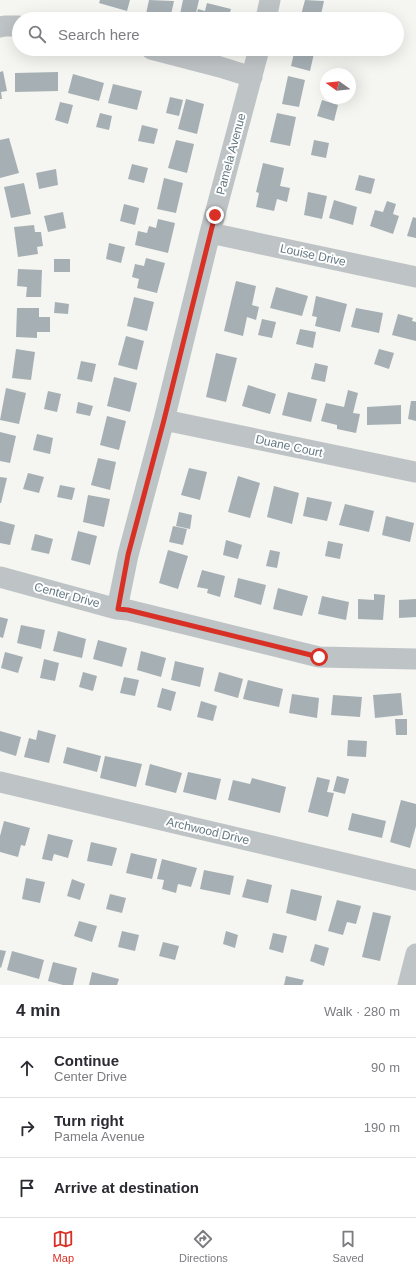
<!DOCTYPE html>
<meta charset="utf-8">
<style>
:root{--surface:#fff;--page:#f7f7f7;--text:#2b2b33;--muted:#7c7c81;--line:#e1e1e2;--accent:#d93025}
body{margin:0;font-family:Helvetica,sans-serif;background:var(--page);color:var(--text)}
.compass{position:absolute;left:320px;top:68px;width:36px;height:36px;border-radius:50%;background:var(--surface);box-shadow:0 4px 16px #0002;rotate:285deg}
.stop{position:absolute;width:12px;height:12px;margin:-9px;border:3px solid #d93025;border-radius:50%;background:#fff}
.stop.end{background:#d93025;border-color:#fff;box-shadow:0 1px 4px #0008}
.list{margin:0;padding:0;list-style:none}
h2{display:flex;justify-content:space-between;align-items:center;height:52px;margin:0;padding:0 16px;font-size:17px}
h2 small{font-size:13px;font-weight:400;color:var(--muted)}
.list li{display:grid;grid-template-columns:26px 1fr auto;gap:12px;align-items:center;box-sizing:border-box;height:60px;padding:0 16px;border-top:1px solid var(--line)}
.list b{display:block;font-size:15px;white-space:nowrap}
.list p{margin:0;font-size:13px;white-space:nowrap;color:var(--muted)}
.list em{font-size:13px;font-style:normal;color:var(--muted)}
.icon{flex:none;width:22px;height:22px;fill:none;stroke:currentColor;stroke-width:2;stroke-linecap:round;stroke-linejoin:round}
.map{position:relative;flex:none;width:416px;height:985px;overflow:hidden}
.search{position:absolute;background:var(--surface);box-shadow:0 4px 16px #0002;left:12px;right:12px;top:12px;height:44px;display:flex;align-items:center;gap:10px;box-sizing:border-box;padding:0 14px;border-radius:22px;color:var(--muted);font-size:15px}
.sheet{height:232px;background:var(--surface)}
nav{display:flex;justify-content:space-around;align-items:center;box-sizing:border-box;height:56px;border-top:1px solid var(--line);background:var(--surface);font-size:11px;color:var(--muted)}
nav a{display:grid;justify-items:center;gap:2px}
nav .on{color:var(--accent)}
.map>svg:first-child{display:block}
.building{fill:#a6b0b4}
.lines{fill:none;stroke-linecap:round;stroke-linejoin:round}
.minor{stroke:#bec3c5;stroke-width:21}
.route{stroke:#d93025;stroke-width:5}
.labels{text-anchor:middle;stroke-width:4;stroke-linejoin:round;paint-order:stroke}
.street-label{font-size:12px;fill:#647882;stroke:#fff}
</style>
<div class="map">
<svg width="416" height="985" viewBox="0 0 416 985">
<rect width="100%" height="100%" fill="#f5f5f1"/>
<path class="building" d="M100,0H130L127,11L99,3Z
M149,0L174,1L170,19L146,14Z
M183,0H199L195,17L180,14Z
M305,0L324,1L320,19H300Z
M207,3L231,9L228,19H195L198,9L205,11Z
M295,49H315L310,71L291,66Z
M3,71L7,91L1,92L2,99H0V72Z
M58,72V91L15,92V73Z
M73,74L104,83L99,101L68,93Z
M288,76L305,80L299,107L282,104Z
M113,84L142,91L137,110L108,103Z
M170,97L183,100L179,116L166,113Z
M186,99L204,104L197,134L178,129Z
M322,100L338,105L334,121L317,116Z
M60,102L73,105L68,124L55,120Z
M100,113L112,116L109,130L96,127Z
M277,113L296,117L290,146L270,142Z
M142,125L158,129L154,144L138,141Z
M9,138L19,173L0,178V140Z
M176,140L194,144L187,173L168,168Z
M314,140L329,143L326,158L311,155Z
M263,163L284,168L280,186L290,188L287,202L277,199L274,211L256,207L259,193L256,192Z
M132,164L148,168L144,183L128,179Z
M56,169L58,185L39,189L36,173Z
M359,175L375,179L371,194L355,190Z
M164,178L183,183L176,213L157,209Z
M24,183L31,214L11,218L4,187Z
M308,192L327,196L322,219L304,215Z
M334,200L357,207L353,225L329,218Z
M387,201L396,204L393,214L399,216L393,234L370,226L375,210L383,212Z
M124,204L139,208L135,225L120,221Z
M63,212L66,228L48,232L44,216Z
M413,217L416,218V238L407,236Z
M158,219L175,223L168,253L135,245L138,231L147,233L149,226L156,228Z
M34,225L35,232H41L43,246L37,247L38,254L18,257L14,227Z
M109,243L125,247L121,263L106,259Z
M146,258L165,263L157,293L137,288L139,279L132,277L135,264L144,266Z
M54,259H70V272H54Z
M18,269L42,270L41,297H26L27,287L17,286Z
M236,281L256,286L252,305L259,307L256,320L247,317L243,336L224,331Z
M276,287L308,296L302,316L270,308Z
M316,296L347,304L340,332L315,326L317,317L312,316Z
M134,297L154,302L147,331L127,326Z
M55,302L69,304L68,314L54,313Z
M17,308H39V317H50V332H37V338L16,337Z
M356,308L383,313L379,333L351,327Z
M398,314L413,318L412,321L416,322V341L392,335Z
M262,319L276,322L272,338L258,335Z
M300,329L316,332L313,348L296,344Z
M126,336L144,341L137,370L118,365Z
M16,349L35,352L31,380L12,378Z
M379,349L394,353L389,369L374,364Z
M216,353L237,358L226,402L206,397Z
M81,361L96,364L92,382L77,379Z
M315,363L328,366L325,382L311,379Z
M114,377L137,383L130,412L107,406Z
M248,385L276,394L270,414L242,406Z
M6,388L26,393L19,424L0,420Z
M348,390L358,393L353,413L360,414L356,433L337,429V425L321,421L326,403L344,407Z
M48,391L61,394L57,412L44,409Z
M288,392L317,399L311,422L282,415Z
M411,401H416V421L408,419Z
M78,402L93,406L90,416L76,413Z
M401,405V424L367,425V407Z
M107,416L126,421L119,450L100,445Z
M0,432L16,436L10,463L0,461Z
M37,434L53,438L50,454L33,450Z
M98,458L116,462L110,490L91,485Z
M189,468L207,472L200,500L181,495Z
M28,473L44,477L39,493L23,489Z
M238,476L260,483L250,518L228,512Z
M0,477L7,478L1,503H0Z
M60,485L75,488L72,500L57,497Z
M274,486L299,493L292,524L267,517Z
M88,495L110,499L104,527L83,522Z
M307,497L332,502L327,521L303,516Z
M345,504L374,511L369,532L339,525Z
M179,512L192,515L190,529L176,526Z
M386,516L414,523L410,542L382,535Z
M0,521L15,525L10,545L0,543Z
M173,526L187,529L183,545L169,542Z
M78,531L97,536L90,565L71,560Z
M35,534L53,539L49,554L31,550Z
M226,540L242,545L238,559L223,555Z
M328,541L343,544L340,559L325,556Z
M168,550L188,556L178,589L159,583Z
M270,550L280,552L277,568L266,566Z
M202,570L225,576L220,597L207,593L208,589L197,587Z
M238,578L266,585L261,605L234,597Z
M278,588L308,596L302,616L273,609Z
M374,594L385,595L383,620L358,619V599L374,600Z
M322,596L349,602L346,620L318,614Z
M416,599V617L399,618V600Z
M0,617L8,619L3,638L0,637Z
M21,625L45,630L41,649L17,643Z
M58,631L86,639L82,658L53,651Z
M98,640L127,648L122,667L93,659Z
M141,651L166,658L161,677L137,670Z
M5,652L23,657L18,673L1,668Z
M44,659L59,663L55,681L40,678Z
M175,661L204,668L200,687L171,680Z
M83,672L97,676L93,691L79,687Z
M219,672L243,679L238,698L214,691Z
M124,677L139,680L135,696L120,693Z
M248,680L283,689L279,707L243,699Z
M162,688L176,692L171,711L157,707Z
M401,693L403,715L375,718L373,695Z
M292,694L319,698L317,718L289,713Z
M333,695L362,697L360,717L331,715Z
M201,701L217,706L213,721L197,717Z
M395,719H407V735H396Z
M38,730L56,735L49,763L24,757L29,738L36,740Z
M0,731L21,737L16,756L0,751Z
M348,740L367,741L366,757L347,756Z
M67,747L101,756L97,772L63,763Z
M105,756L142,764L136,787L100,778Z
M150,764L182,773L176,793L145,785Z
M188,772L221,779L216,800L183,792Z
M337,776L349,779L345,794L333,791Z
M317,777L330,780L327,792L334,793L328,817L308,812Z
M252,778L286,787L280,813L228,800L233,780L250,784Z
M401,800L416,804V826L410,848L390,842Z
M352,813L386,821L382,838L348,830Z
M4,821L30,828L25,846L21,845L18,857L0,852V836Z
M48,834L73,840L68,858L54,854L52,861L42,859Z
M91,842L117,848L112,866L87,861Z
M131,853L157,859L152,879L126,873Z
M162,859L197,868L191,887L178,884L176,893L162,889L164,880L157,879Z
M204,870L234,876L230,895L200,889Z
M26,878L45,882L40,903L22,899Z
M72,879L85,884L80,900L67,896Z
M247,879L272,885L268,903L242,897Z
M291,889L322,896L316,921L286,913Z
M110,894L126,898L122,913L106,909Z
M337,900L361,906L356,924L347,922L343,935L328,931Z
M373,912L391,916L380,961L362,957Z
M79,921L97,926L92,942L74,936Z
M122,931L139,935L135,951L118,947Z
M226,931L238,935L235,948L223,944Z
M273,933L287,936L283,953L269,949Z
M163,942L179,946L175,960L159,956Z
M315,944L329,948L324,966L310,961Z
M0,950L6,951L1,968L0,967Z
M12,951L44,960L39,979L7,970Z
M53,962L77,968L73,985H63L48,981Z
M92,972L119,979L117,985H89Z
M286,976L304,980L302,985H284Z"/>
<g class="lines">
<path class="minor" d="M266,19L270,0
M0,27L5,26H19
M151,49L220,67L252,77
M210,233L416,277
M164,420L415,472
M0,577L117,609L128,610L319,657L416,659
M117,609L128,555L164,420L210,233L259,49
M0,782L416,880
M408,985L416,954"/>
</g>
<g class="lines">
<path class="route" d="M215,215L164,420L128,555L118,609L128,610L319,657"/>
</g>
<g class="labels">
<g class="street-label">
<text transform="translate(231 154) rotate(-75)" y="4">Pamela Avenue</text>
<text transform="translate(313 255) rotate(12)" y="4">Louise Drive</text>
<text transform="translate(289 446) rotate(12)" y="4">Duane Court</text>
<text transform="translate(67 595) rotate(15)" y="4">Center Drive</text>
<text transform="translate(208 831) rotate(13)" y="4">Archwood Drive</text>
</g>
</g>
</svg>
<svg class="compass" viewBox="-18 -18 36 36"><path d="M0-13l5 13h-10z" fill="#e53935"/><path d="M0 13l5-13h-10z" fill="#7c7c81"/></svg>
<div class="stop" style="left:319px;top:657px"></div>
<div class="stop end" style="left:215px;top:215px"></div>
<div class="search"><svg class="icon" aria-label="search" viewBox="0 0 24 24"><circle cx="10" cy="10" r="6"/><path d="M15 15l6 6"/></svg>Search here</div>
</div>
<section class="sheet">
<h2>4 min<small>Walk · 280 m</small></h2>
<ul class="list">
<li><svg class="icon" aria-label="ahead" viewBox="0 0 24 24"><path d="M12 20V5M6 11l6-6 6 6"/></svg><div><b>Continue</b><p>Center Drive</p></div><em>90 m</em></li>
<li><svg class="icon" aria-label="right" viewBox="0 0 24 24"><path d="M7 20v-9h11M14 6l5 5-5 5"/></svg><div><b>Turn right</b><p>Pamela Avenue</p></div><em>190 m</em></li>
<li><svg class="icon" aria-label="arrive" viewBox="0 0 24 24"><path d="M6 21V4h12l-3 4 3 4H6"/></svg><div><b>Arrive at destination</b></div></li>
</ul>
</section>
<nav>
<a class="on"><svg class="icon" aria-label="map" viewBox="0 0 24 24"><path d="M3 6l6-2 6 2 6-2v14l-6 2-6-2-6 2zM9 4v14M15 6v14"/></svg>Map</a>
<a><svg class="icon" aria-label="directions" viewBox="0 0 24 24"><path d="M12 3l9 9-9 9-9-9zM9 14v-3h6M13 9l2 2-2 2"/></svg>Directions</a>
<a><svg class="icon" aria-label="saved" viewBox="0 0 24 24"><path d="M7 4h10v16l-5-4-5 4z"/></svg>Saved</a>
</nav>
